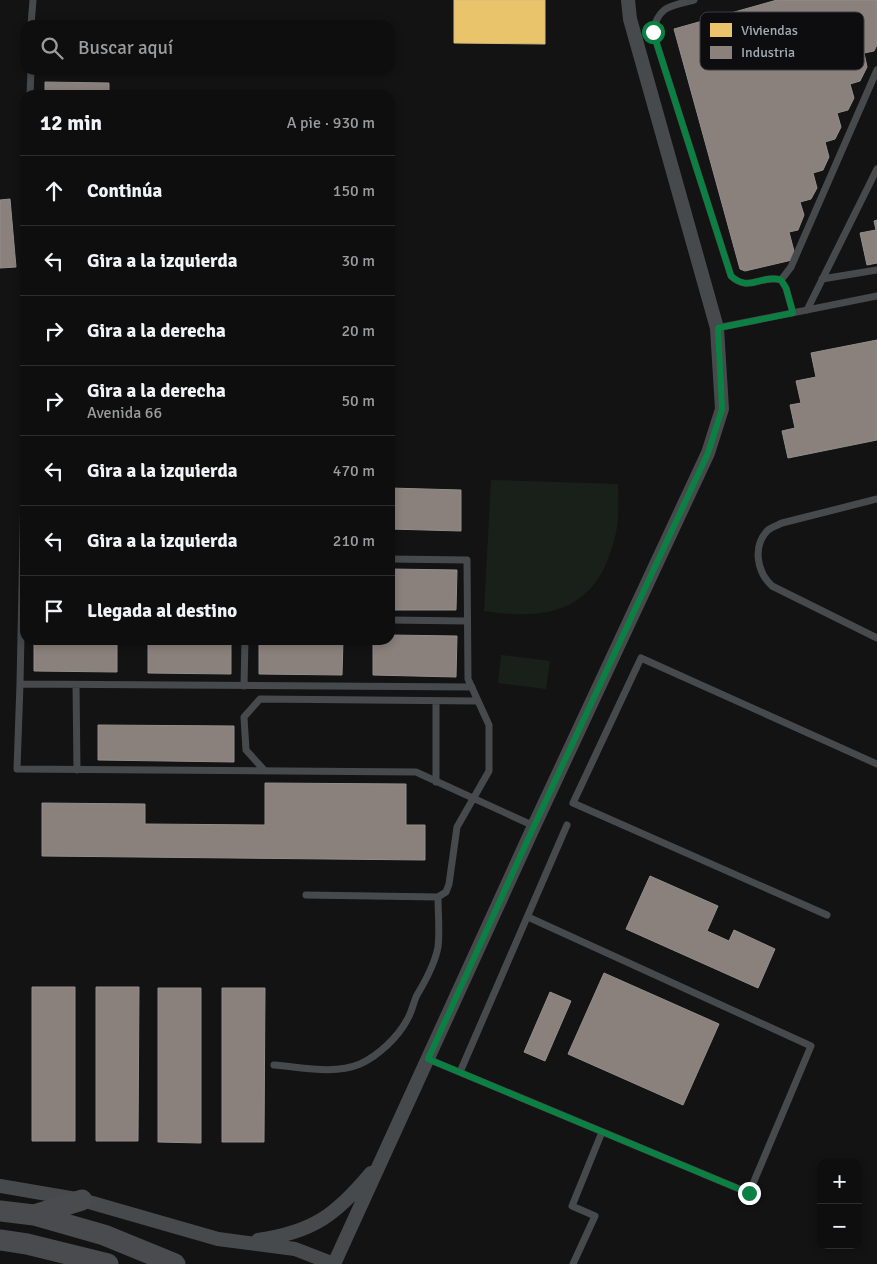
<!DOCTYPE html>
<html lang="es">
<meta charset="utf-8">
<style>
:root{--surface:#0e0e0e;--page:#1c1c1c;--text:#f1f3f6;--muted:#9b9c9e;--line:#2e2e2e}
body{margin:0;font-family:Signika,sans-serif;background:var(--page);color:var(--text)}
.controls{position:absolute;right:15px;bottom:15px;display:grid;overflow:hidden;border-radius:10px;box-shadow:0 2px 8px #0003}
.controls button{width:45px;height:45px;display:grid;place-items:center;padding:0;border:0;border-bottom:1px solid var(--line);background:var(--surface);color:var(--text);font:25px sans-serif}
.stop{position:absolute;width:15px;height:15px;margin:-11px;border:4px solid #0b8043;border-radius:50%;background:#fff}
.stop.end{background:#0b8043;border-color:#fff;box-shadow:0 1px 5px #0008}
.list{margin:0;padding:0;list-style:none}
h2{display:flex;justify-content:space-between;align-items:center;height:65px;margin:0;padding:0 20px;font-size:21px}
h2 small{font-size:16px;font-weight:400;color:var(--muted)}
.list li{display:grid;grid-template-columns:32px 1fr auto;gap:15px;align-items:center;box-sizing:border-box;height:70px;padding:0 20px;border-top:1px solid var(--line)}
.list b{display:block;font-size:19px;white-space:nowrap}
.list p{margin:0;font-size:16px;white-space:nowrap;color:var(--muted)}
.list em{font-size:16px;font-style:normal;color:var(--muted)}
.icon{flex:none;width:28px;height:28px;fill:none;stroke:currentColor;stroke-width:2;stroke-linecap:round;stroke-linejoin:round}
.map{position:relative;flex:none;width:877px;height:1264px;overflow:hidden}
.search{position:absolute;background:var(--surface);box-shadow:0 2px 8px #0003;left:20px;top:20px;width:375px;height:55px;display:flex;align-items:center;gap:12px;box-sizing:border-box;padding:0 18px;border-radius:15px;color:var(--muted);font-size:19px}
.panel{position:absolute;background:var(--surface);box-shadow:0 2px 8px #0003;left:20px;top:90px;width:375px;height:555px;border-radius:15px}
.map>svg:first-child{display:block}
.green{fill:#192019}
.homes{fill:#e9c46a;stroke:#d4bd80}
.industry{fill:#8a817c;stroke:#928e8d}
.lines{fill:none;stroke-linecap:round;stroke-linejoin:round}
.service{stroke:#474a4c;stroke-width:7}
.minor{stroke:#474a4c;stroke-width:14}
.primary{stroke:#494b4e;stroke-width:21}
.route{stroke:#0b8043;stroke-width:6}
.key{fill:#0d0d0f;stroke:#3a3d41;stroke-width:1}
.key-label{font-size:14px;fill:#a3acb5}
</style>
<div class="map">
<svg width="877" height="1264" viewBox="0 0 877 1264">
<rect width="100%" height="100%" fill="#131313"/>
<path class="green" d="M491,480L618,484C618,495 619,507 618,518C617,532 613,546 608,559C586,616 537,619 484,611Z
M501,655L550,661L546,689L498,683Z"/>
<path class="homes" d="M454,0H545V44L454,43Z"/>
<path class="industry" d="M777,0H877V45L874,51L864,53L867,67L860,81L850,84L854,98L848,110L837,113L841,127L835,139L825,142L829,157L823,170L813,173L817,188L811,199L800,202L804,215L798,230L789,232L795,255L792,260L745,271L740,269L674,29Z
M45,82L109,83V95H45Z
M10,199L16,267L0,268V200Z
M877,220V263L867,265L860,233L876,230L874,221Z
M877,340V440L788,458L782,431L795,428L790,405L801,403L796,381L816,377L811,353Z
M390,488L461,490V531L390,529Z
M390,569L457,570L456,610H390Z
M390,635L457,636L456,677L373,675V640H390Z
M34,640H117V672L34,671Z
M148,640H231V674L148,673Z
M259,640H343L342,675L259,674Z
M98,725L234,726V762L98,760Z
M265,783L406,784V825H425V860L42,856V803L145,804V824L265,825Z
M650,876L718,906L707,931L729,941L734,930L775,949L758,988L626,929Z
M604,973L719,1024L683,1105L568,1054Z
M32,987H75V1141H32Z
M96,987H139L138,1141H96Z
M158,988H201V1143L158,1142Z
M222,988H265L264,1142H222Z
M550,992L571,1001L545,1061L524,1052Z"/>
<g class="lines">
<path class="service" d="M694,0C672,6 658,5 653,32L731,276C749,293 761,274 781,280L786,288L793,313
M31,25L33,0
M30,95L31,70
M822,279L877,270
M781,280L791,267L877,70
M807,310L877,169
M717,328L877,296
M25,438L20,684L17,769L416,772L534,826
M877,499L782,523C778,525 772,527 768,530C752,546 757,572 772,586L877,638
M390,620L467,621
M20,684L472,687
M76,685L77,770
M244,686L245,640
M265,771L246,750L244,717L260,699L478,701
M436,782V701
M306,895L438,897L446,892L449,884L457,827L489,771V725L468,679L467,560L390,559
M827,915L573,803L641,658L877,764
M428,1059L749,1193L811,1046L528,917
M274,1065C301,1067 334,1075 360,1064C378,1056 398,1037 407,1020C412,1012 413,1003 417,995C426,980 435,964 438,947C440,931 438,913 438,897
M460,1072L567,825
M573,1264L595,1216L572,1206L602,1132"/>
<path class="minor" d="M0,1186L82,1200L218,1239L295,1249L334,1264
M258,1240C313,1232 336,1215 371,1173
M334,1264L534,826L708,453L722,409L717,328L630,19L628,0"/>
<path class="primary" d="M0,1211L34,1215L104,1235L175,1264
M34,1215L82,1200
M0,1240L27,1244L108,1264"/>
</g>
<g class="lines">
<path class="route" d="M653,32L731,276C750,293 760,274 781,280L786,288L793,313L718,328L722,409L708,453L534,826L428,1059L749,1193"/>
</g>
<rect x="700" y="12" width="164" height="58" rx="8" class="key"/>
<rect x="710" y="23" width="22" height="14" fill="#e9c46a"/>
<rect x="710" y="46" width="22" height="13" fill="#8a817c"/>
<g class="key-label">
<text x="741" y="35">Viviendas</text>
<text x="741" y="57">Industria</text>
</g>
</svg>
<div class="controls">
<button>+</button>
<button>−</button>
</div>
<div class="stop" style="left:653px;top:32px"></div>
<div class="stop end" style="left:749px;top:1193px"></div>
<div class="search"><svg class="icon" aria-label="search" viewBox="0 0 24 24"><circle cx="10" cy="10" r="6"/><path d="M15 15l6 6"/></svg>Buscar aquí</div>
<section class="panel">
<h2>12 min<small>A pie · 930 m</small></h2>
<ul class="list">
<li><svg class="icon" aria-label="ahead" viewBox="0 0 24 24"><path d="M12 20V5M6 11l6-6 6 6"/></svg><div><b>Continúa</b></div><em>150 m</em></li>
<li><svg class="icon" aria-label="left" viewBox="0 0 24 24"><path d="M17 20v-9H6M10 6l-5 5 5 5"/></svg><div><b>Gira a la izquierda</b></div><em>30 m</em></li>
<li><svg class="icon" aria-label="right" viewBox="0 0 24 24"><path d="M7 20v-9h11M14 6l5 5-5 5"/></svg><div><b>Gira a la derecha</b></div><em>20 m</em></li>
<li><svg class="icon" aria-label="right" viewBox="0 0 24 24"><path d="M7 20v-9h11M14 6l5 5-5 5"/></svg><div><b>Gira a la derecha</b><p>Avenida 66</p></div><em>50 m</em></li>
<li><svg class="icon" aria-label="left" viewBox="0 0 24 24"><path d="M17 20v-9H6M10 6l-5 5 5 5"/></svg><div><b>Gira a la izquierda</b></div><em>470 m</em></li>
<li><svg class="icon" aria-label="left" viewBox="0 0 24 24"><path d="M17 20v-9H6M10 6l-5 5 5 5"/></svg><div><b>Gira a la izquierda</b></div><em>210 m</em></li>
<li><svg class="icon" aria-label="arrive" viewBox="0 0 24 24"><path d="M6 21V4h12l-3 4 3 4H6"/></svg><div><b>Llegada al destino</b></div></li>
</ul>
</section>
</div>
